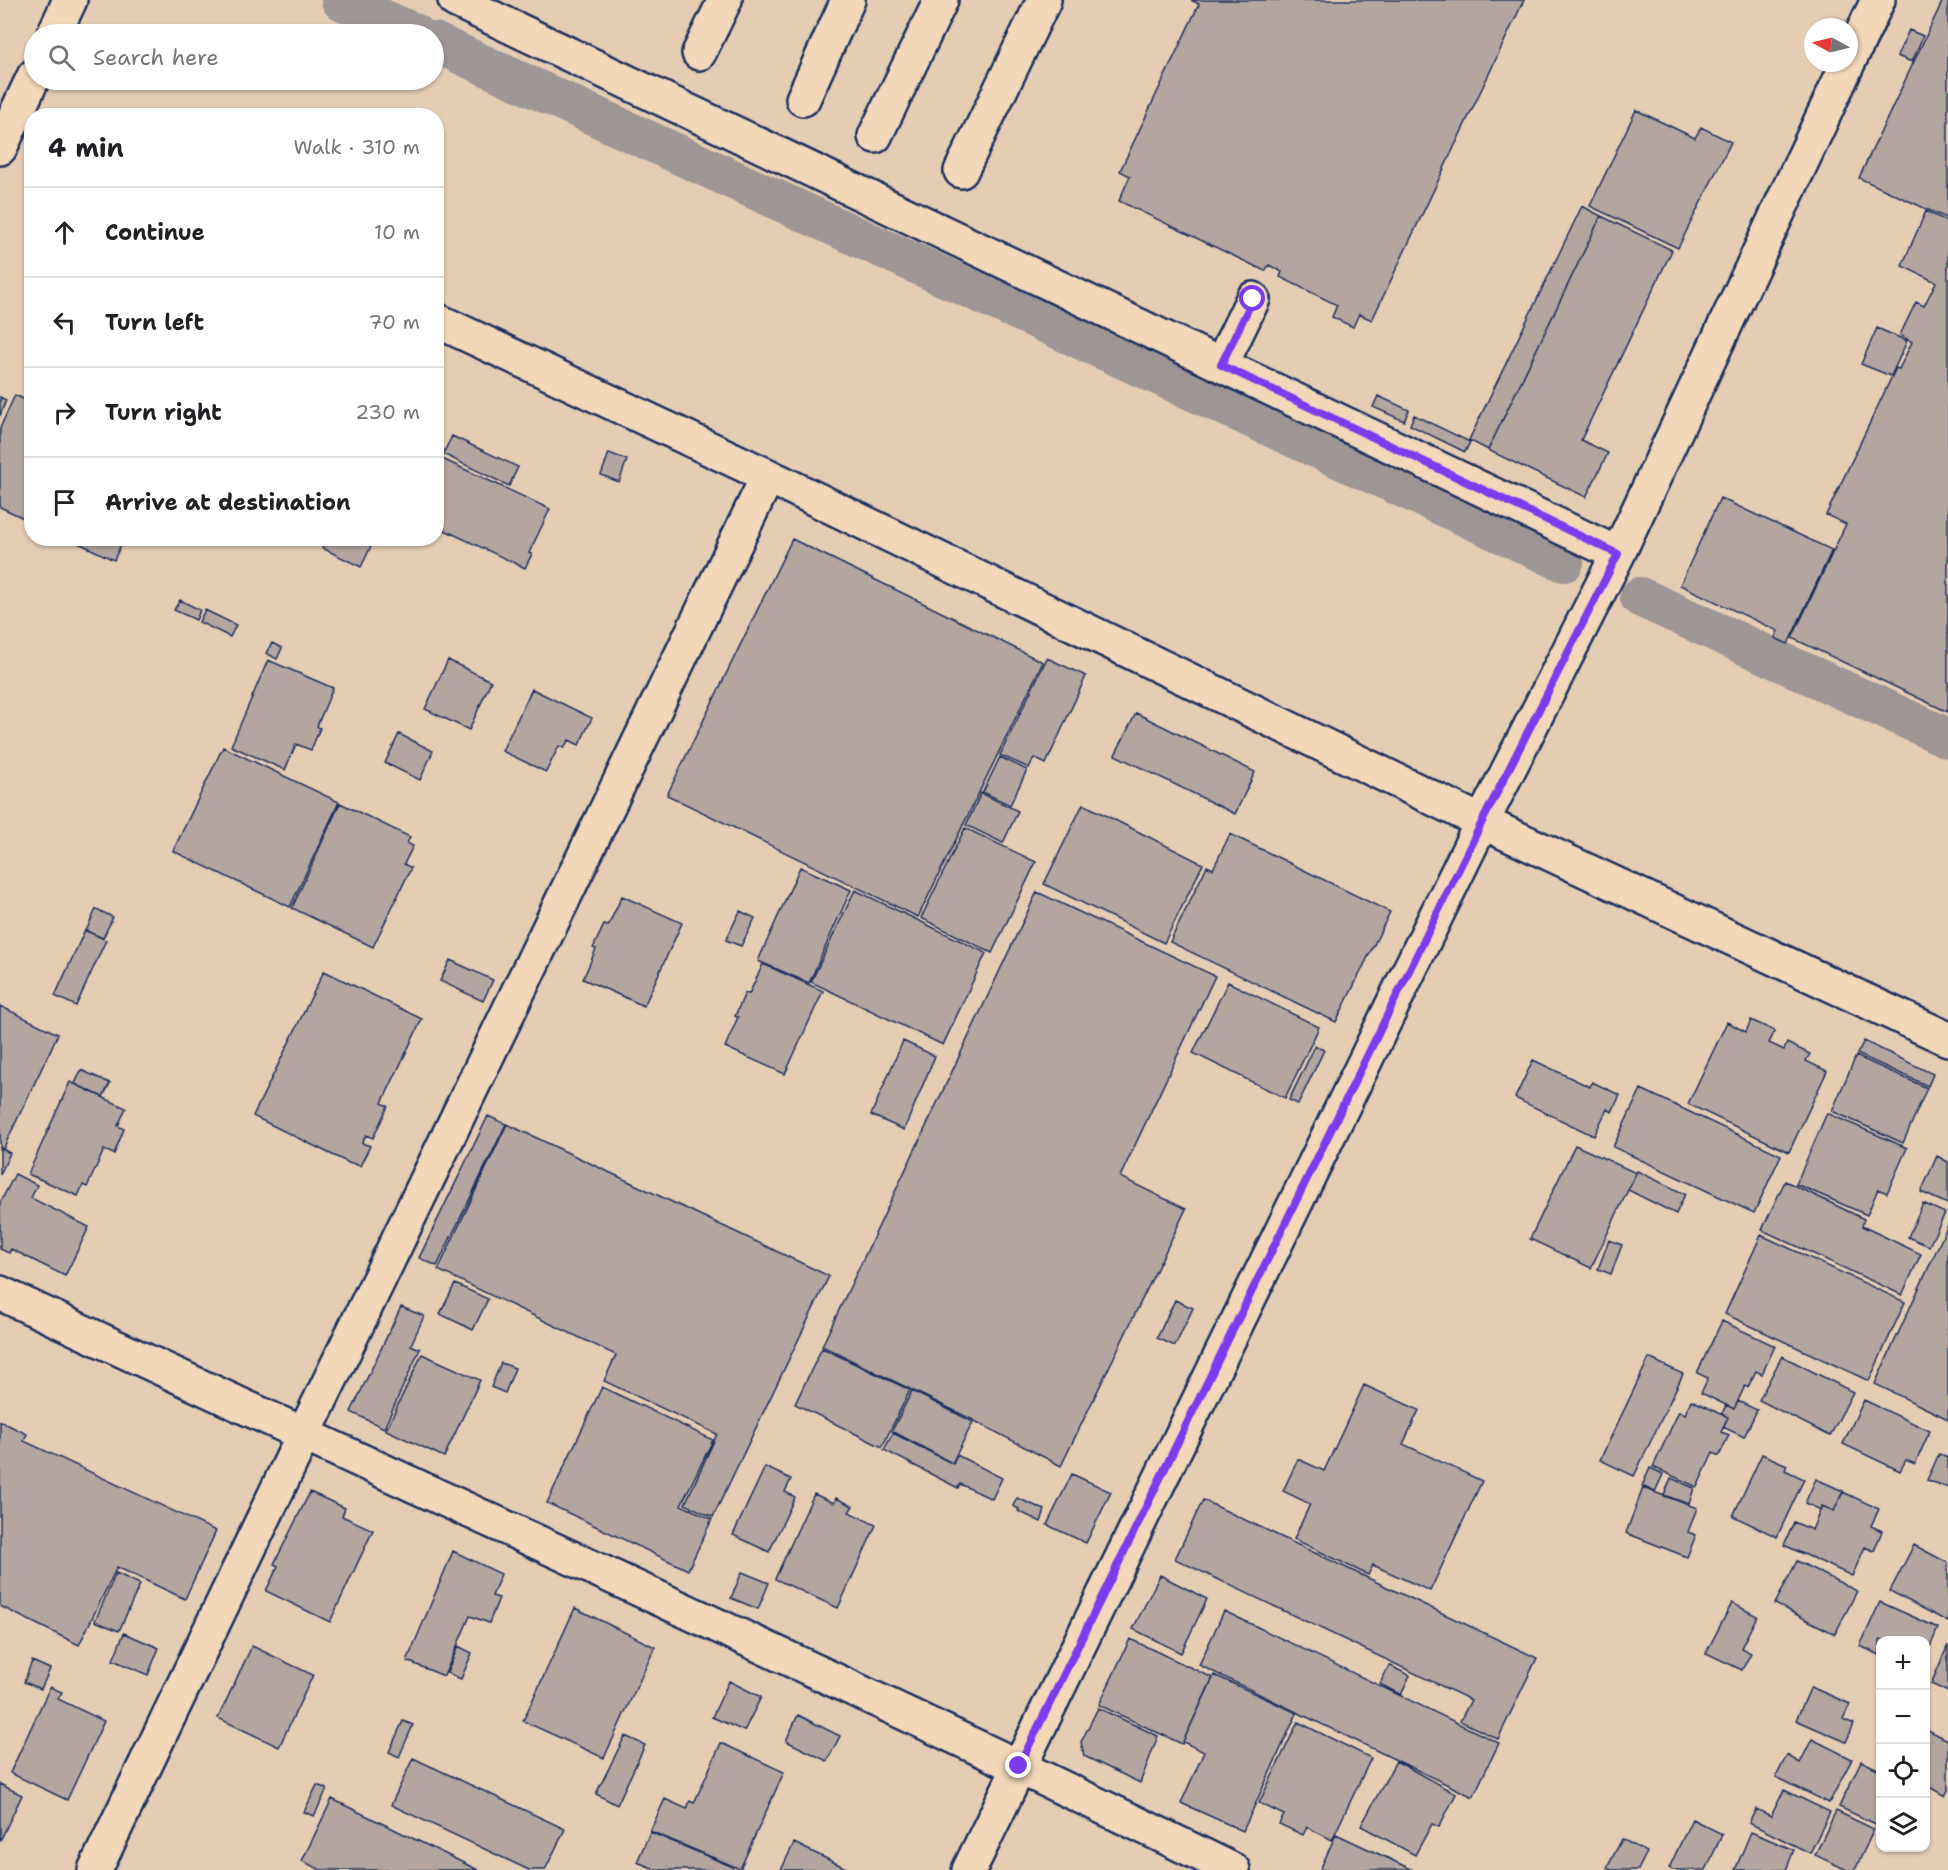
<!DOCTYPE html>
<meta charset="utf-8">
<style>
:root{--surface:#fff;--page:#f6f6f6;--text:#202124;--muted:#757577;--line:#e0e0e0}
body{margin:0;font-family:"Shantell Sans",sans-serif;background:var(--page);color:var(--text)}
.controls{position:absolute;right:18px;bottom:18px;display:grid;overflow:hidden;border-radius:12px;box-shadow:0 2px 4px #0004}
.controls button{width:54px;height:54px;display:grid;place-items:center;padding:0;border:0;border-bottom:2px solid var(--line);background:var(--surface);color:var(--text);font:30px sans-serif}
.compass{position:absolute;left:1804px;top:18px;width:54px;height:54px;border-radius:50%;background:var(--surface);box-shadow:0 2px 4px #0004;rotate:277deg}
.stop{position:absolute;width:18px;height:18px;margin:-14px;border:4px solid #7c3aed;border-radius:50%;background:#fff}
.stop.end{background:#7c3aed;border-color:#fff;box-shadow:0 2px 6px #0008}
.list{margin:0;padding:0;list-style:none}
h2{display:flex;justify-content:space-between;align-items:center;height:78px;margin:0;padding:0 24px;font-size:26px}
h2 small{font-size:20px;font-weight:400;color:var(--muted)}
.list li{display:grid;grid-template-columns:39px 1fr auto;gap:18px;align-items:center;box-sizing:border-box;height:90px;padding:0 24px;border-top:2px solid var(--line)}
.list b{display:block;font-size:22px;white-space:nowrap}
.list em{font-size:20px;font-style:normal;color:var(--muted)}
.icon{flex:none;width:33px;height:33px;fill:none;stroke:currentColor;stroke-width:2;stroke-linecap:round;stroke-linejoin:round}
.map{position:relative;flex:none;width:1948px;height:1870px;overflow:hidden}
.search{position:absolute;background:var(--surface);box-shadow:0 2px 4px #0004;left:24px;top:24px;width:420px;height:66px;display:flex;align-items:center;gap:15px;box-sizing:border-box;padding:0 21px;border-radius:33px;color:var(--muted);font-size:22px}
.panel{position:absolute;background:var(--surface);box-shadow:0 2px 4px #0004;left:24px;top:108px;width:420px;height:438px;border-radius:24px}
.map>svg:first-child{display:block}
.lines{fill:none;stroke-linecap:round;stroke-linejoin:round}
.canal{stroke:#9e9595;stroke-width:40}
.building{fill:#b3a59f;stroke:#1b2f5e;stroke-width:1.5}
.minor-casing{stroke:#1b2f5e;stroke-width:38}
.minor{stroke:#f2d7b9;stroke-width:33}
.route{stroke:#7c3aed;stroke-width:8}
</style>
<div class="map">
<svg width="1948" height="1870" viewBox="0 0 1948 1870">
<rect width="100%" height="100%" fill="#e5cdb4"/>
<filter id="ink" filterUnits="userSpaceOnUse"><feTurbulence type="fractalNoise" baseFrequency=".0167" numOctaves="2"/><feDisplacementMap in="SourceGraphic" scale="12" xChannelSelector="R" yChannelSelector="G"/><feConvolveMatrix kernelMatrix="1 2 1 2 8 2 1 2 1" color-interpolation-filters="sRGB"/></filter>
<g filter="url(#ink)">
<g class="lines">
<path class="canal" d="M341,0L416,34
M434,42L1564,562
M1640,597L1948,738"/>
</g>
<path class="building" d="M1191,0H1524L1372,320L1359,314L1353,327L1332,317L1337,305L1280,277L1282,272L1269,265L1265,271L1119,201L1130,176L1120,171L1199,4Z
M1943,0H1948V219L1859,178Z
M1909,30L1923,36L1912,62L1897,56Z
M1636,110L1695,138L1701,127L1731,142L1678,248L1590,206Z
M1582,206L1601,216L1488,450L1469,440Z
M1926,211L1948,222V712L1792,638L1846,524L1826,515L1896,368L1899,369L1912,342L1900,335L1916,302L1924,306L1936,282L1902,266Z
M1601,216L1672,250L1581,440L1608,453L1586,497L1488,450Z
M1877,328L1907,341L1891,376L1861,364Z
M15,395L32,403V522L0,507V428Z
M1378,396L1409,410L1404,421L1373,407Z
M0,397L6,400L0,416Z
M1414,415L1470,442L1465,452L1410,425Z
M452,436L518,467L509,486L443,454Z
M609,453L627,460L619,482L601,475Z
M436,456L550,509L529,553L532,554L525,568L436,526Z
M1720,498L1832,550L1788,644L1775,638L1778,631L1680,585Z
M68,538H124L114,560Z
M326,538H375L361,567L322,548Z
M792,539L1043,662L918,917L667,795Z
M180,600L200,610L196,620L174,610Z
M205,610L236,625L230,637L199,622Z
M272,643L282,648L277,659L266,653Z
M1047,658L1086,676L1046,764L1034,758L1029,768L1000,755Z
M268,660L333,688L317,726L320,728L311,750L296,744L285,770L231,746Z
M448,660L491,681L469,730L425,709Z
M532,689L592,718L579,745L569,740L564,748L559,746L546,772L502,751Z
M1136,713L1255,772L1235,814L1115,755Z
M399,734L433,751L420,780L385,763Z
M223,747L339,802L290,907L173,851Z
M1000,757L1027,770L1010,805L983,792Z
M981,793L1018,811L1003,843L966,825Z
M340,803L410,837L407,843L413,846L404,864L411,868L373,947L292,908Z
M1083,804L1203,864L1164,943L1044,884Z
M965,828L1036,862L992,953L921,918Z
M1230,834L1390,912L1336,1022L1170,942L1207,866L1213,869Z
M800,867L851,890L809,983L758,961Z
M855,890L986,953L943,1045L811,982Z
M1037,892L1215,976L1120,1177L1186,1209L1061,1466L967,1417L822,1346Z
M622,896L682,923L644,1006L583,979L596,949L593,948L604,925L608,926Z
M96,909L113,917L103,938L86,931Z
M740,911L755,918L741,946L726,940Z
M85,930L106,940L76,1006L55,996Z
M450,960L493,980L483,1001L440,981Z
M763,964L823,991L785,1074L725,1047L738,1017L735,1016L745,993L749,994Z
M324,971L422,1019L382,1103L388,1106L373,1138L366,1135L362,1143L370,1146L360,1166L352,1163L351,1164L253,1116Z
M1228,982L1319,1027L1285,1098L1193,1053Z
M0,1006L58,1034L3,1149L0,1148Z
M1751,1020L1775,1031L1769,1043L1784,1050L1787,1043L1810,1054L1806,1061L1827,1071L1789,1152L1688,1104L1727,1022L1746,1032Z
M903,1041L935,1056L904,1130L871,1115Z
M1864,1041L1933,1074L1928,1086L1857,1054Z
M1315,1046L1324,1050L1298,1104L1289,1100Z
M1856,1056L1927,1088L1903,1143L1832,1111Z
M1533,1060L1590,1087L1592,1082L1620,1095L1612,1112L1607,1109L1594,1136L1515,1098Z
M81,1070L110,1083L103,1097L75,1084Z
M70,1082L126,1108L118,1126L124,1129L114,1154L104,1150L87,1187L83,1185L78,1196L28,1174Z
M1641,1089L1781,1155L1754,1213L1613,1147Z
M1827,1113L1907,1148L1887,1193L1878,1189L1867,1215L1796,1184Z
M488,1116L506,1124L437,1266L419,1258Z
M507,1124L829,1276L713,1517L685,1504L717,1434L604,1381L616,1355L438,1270Z
M1575,1145L1636,1173L1591,1268L1530,1239Z
M1,1148L10,1153L0,1175V1150Z
M1937,1156L1948,1162V1204L1921,1192Z
M1637,1171L1685,1194L1676,1214L1628,1190Z
M15,1174L37,1185L31,1198L89,1227L65,1276L11,1249L9,1253L0,1249V1203Z
M1785,1181L1864,1219L1862,1226L1921,1254L1902,1295L1762,1230Z
M1923,1203L1945,1213L1929,1246L1908,1237Z
M1948,1225V1419L1875,1384Z
M1761,1235L1905,1302L1869,1381L1725,1314Z
M1609,1240L1622,1245L1611,1274L1598,1269Z
M455,1284L488,1299L473,1330L440,1314Z
M1175,1300L1193,1308L1175,1346L1157,1338Z
M401,1307L424,1316L411,1345L420,1349L384,1428L351,1412Z
M1722,1321L1775,1346L1762,1374L1756,1371L1748,1387L1745,1386L1734,1409L1701,1393L1708,1378L1697,1373Z
M822,1348L910,1390L882,1447L795,1404Z
M422,1354L480,1380L444,1457L386,1430Z
M1782,1356L1853,1392L1830,1436L1759,1400Z
M1649,1358L1683,1374L1634,1476L1600,1460Z
M501,1363L515,1368L505,1393L491,1387Z
M1364,1385L1419,1410L1403,1444L1482,1481L1430,1591L1373,1565L1368,1575L1294,1539L1310,1504L1283,1491L1298,1459L1324,1471Z
M602,1387L713,1440L681,1505L712,1519L688,1570L547,1503Z
M912,1391L973,1422L952,1463L892,1431Z
M1691,1400L1728,1417L1721,1432L1729,1435L1719,1456L1713,1453L1697,1487L1653,1467L1679,1411L1685,1414Z
M1864,1400L1930,1431L1915,1464L1906,1460L1900,1471L1843,1444Z
M1738,1401L1757,1410L1744,1437L1723,1427L1728,1417L1722,1414L1726,1405L1734,1409Z
M0,1421L27,1434L24,1441L216,1531L185,1599L117,1567L79,1645L0,1606Z
M893,1433L953,1464L957,1455L1002,1478L992,1499L960,1484L958,1488L884,1450Z
M1762,1454L1787,1465L1785,1470L1804,1479L1777,1537L1733,1516Z
M1939,1454L1947,1458L1948,1455V1488L1927,1480Z
M765,1467L791,1479L785,1492L795,1497L769,1552L733,1535Z
M1650,1468L1663,1474L1655,1492L1642,1486Z
M1072,1474L1111,1492L1086,1543L1047,1525Z
M1671,1478L1694,1488L1689,1504L1664,1495Z
M1816,1479L1843,1491L1834,1511L1822,1506L1821,1510L1805,1503Z
M1643,1488L1697,1508L1688,1532L1696,1535L1687,1557L1626,1533Z
M310,1492L345,1508L342,1516L373,1530L330,1622L266,1591L278,1566L274,1564Z
M1843,1492L1879,1509L1871,1526L1882,1531L1874,1551L1865,1547L1852,1576L1784,1545L1794,1522L1812,1530L1822,1506L1834,1511Z
M814,1494L834,1503L836,1498L853,1506L849,1512L876,1525L838,1608L775,1579Z
M1017,1498L1045,1510L1041,1522L1018,1511L1019,1509L1013,1506Z
M1203,1500L1537,1658L1498,1739L1460,1721L1471,1700L1175,1559Z
M1914,1545L1948,1563V1622L1890,1591Z
M453,1551L501,1574L492,1596L499,1598L489,1623L470,1616L444,1676L407,1661Z
M1797,1561L1857,1591L1835,1634L1775,1604Z
M742,1572L769,1583L758,1609L731,1598Z
M116,1573L140,1584L119,1631L95,1621Z
M1160,1575L1207,1599L1181,1653L1133,1629Z
M1880,1602L1938,1628L1926,1657V1640H1880V1655L1860,1646Z
M1732,1603L1757,1616L1741,1648L1751,1653L1742,1670L1706,1653Z
M575,1608L655,1647L604,1758L523,1721Z
M1224,1611L1499,1743L1473,1797L1199,1665Z
M124,1633L159,1648L148,1675L113,1660Z
M1130,1639L1213,1678L1182,1744L1099,1705Z
M1948,1645V1692L1931,1684Z
M252,1646L313,1675L279,1747L218,1718Z
M458,1646L472,1653L461,1679L447,1673Z
M32,1661L50,1669L41,1689L24,1682Z
M1389,1665L1410,1676L1401,1695L1380,1684Z
M1214,1675L1297,1713L1243,1831L1181,1803L1204,1752L1183,1742Z
M729,1681L761,1697L744,1731L712,1717Z
M50,1687L62,1692L58,1699L104,1721L67,1800L10,1773Z
M1811,1687L1850,1704L1843,1719L1854,1724L1846,1742L1796,1720Z
M1098,1708L1158,1736L1140,1783L1084,1756L1081,1742Z
M798,1715L840,1736L827,1761L786,1741Z
M403,1721L413,1725L399,1757L389,1752Z
M1298,1722L1371,1758L1332,1840L1307,1827L1303,1835L1279,1824L1284,1815L1259,1803Z
M1926,1729L1948,1740V1790L1945,1796L1926,1785Z
M625,1736L645,1745L617,1805L596,1794Z
M1812,1739L1852,1759L1829,1803L1776,1777L1787,1755L1800,1763Z
M721,1743L784,1772L740,1869L650,1831L665,1799L687,1809L690,1801L694,1803Z
M413,1758L565,1829L545,1870H529L391,1805Z
M1396,1761L1456,1794L1439,1827L1432,1824L1415,1855L1361,1826Z
M1861,1761L1880,1770V1826L1839,1807Z
M0,1784L22,1795L0,1841Z
M317,1785L327,1789L314,1816L304,1812Z
M1784,1790L1830,1812L1810,1853L1749,1823L1756,1809L1771,1816Z
M332,1799L478,1870H321L302,1861Z
M1836,1811L1874,1829L1855,1870H1847L1815,1855Z
M1692,1819L1722,1834L1706,1870H1673L1669,1868Z
M650,1832L733,1867L732,1870H657L637,1862Z
M1751,1832L1794,1850L1786,1870H1735Z
M1336,1834L1413,1870H1320Z
M1622,1839L1647,1852L1638,1870H1611L1607,1868Z
M794,1843L850,1870H781Z"/>
<g class="lines">
<g class="minor-casing">
<path id="minor" d="M455,0L1618,554
M54,34L70,0
M699,53L725,0
M1849,61L1878,0
M803,99L848,0
M875,136L941,0
M0,148L34,76
M961,171L1044,0
M436,320L768,476L1482,822L1948,1039
M1221,365L1253,299
M0,1293C411,1486 825,1671 1233,1870
M95,1870L303,1436L768,476
M969,1870L1482,822L1618,554L1848,63"/>
</g>
<use href="#minor" class="minor"/>
</g>
</g>
<g class="lines" filter="url(#ink)">
<path class="route" d="M1019,1766L1482,822L1618,554L1221,365L1253,299"/>
</g>
</svg>
<div class="controls">
<button>+</button>
<button>−</button>
<button><svg class="icon" aria-label="locate" viewBox="0 0 24 24"><circle cx="12" cy="12" r="6"/><path d="M12 2v4M12 18v4M2 12h4M18 12h4"/></svg></button>
<button><svg class="icon" aria-label="layers" viewBox="0 0 24 24"><path d="M12 4l9 5-9 5-9-5zM3 14l9 5 9-5"/></svg></button>
</div>
<svg class="compass" viewBox="-18 -18 36 36"><path d="M0-13l5 13h-10z" fill="#e53935"/><path d="M0 13l5-13h-10z" fill="#757577"/></svg>
<div class="stop" style="left:1253px;top:299px"></div>
<div class="stop end" style="left:1019px;top:1766px"></div>
<div class="search"><svg class="icon" aria-label="search" viewBox="0 0 24 24"><circle cx="10" cy="10" r="6"/><path d="M15 15l6 6"/></svg>Search here</div>
<section class="panel">
<h2>4 min<small>Walk · 310 m</small></h2>
<ul class="list">
<li><svg class="icon" aria-label="ahead" viewBox="0 0 24 24"><path d="M12 20V5M6 11l6-6 6 6"/></svg><div><b>Continue</b></div><em>10 m</em></li>
<li><svg class="icon" aria-label="left" viewBox="0 0 24 24"><path d="M17 20v-9H6M10 6l-5 5 5 5"/></svg><div><b>Turn left</b></div><em>70 m</em></li>
<li><svg class="icon" aria-label="right" viewBox="0 0 24 24"><path d="M7 20v-9h11M14 6l5 5-5 5"/></svg><div><b>Turn right</b></div><em>230 m</em></li>
<li><svg class="icon" aria-label="arrive" viewBox="0 0 24 24"><path d="M6 21V4h12l-3 4 3 4H6"/></svg><div><b>Arrive at destination</b></div></li>
</ul>
</section>
</div>
